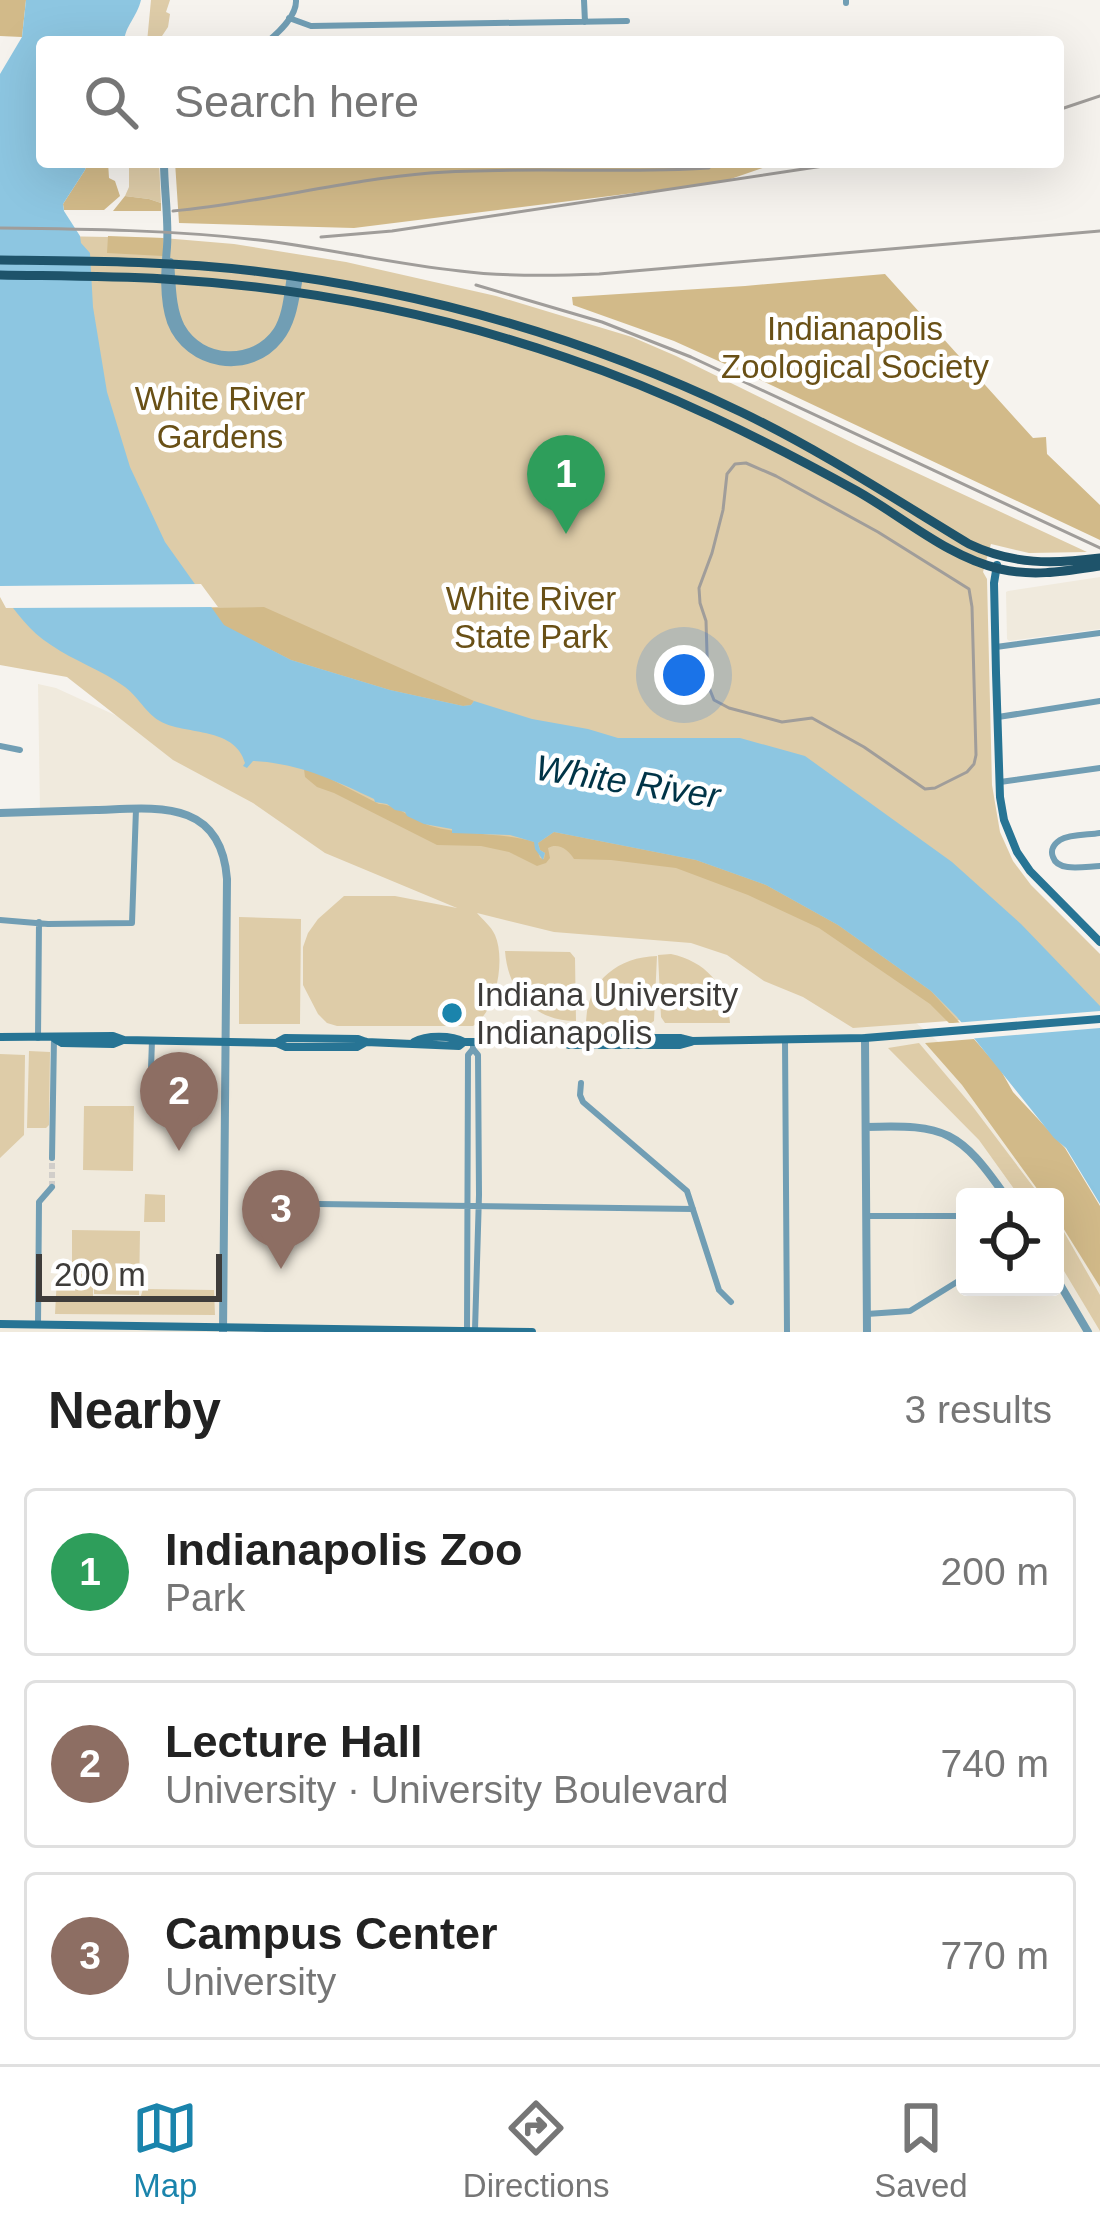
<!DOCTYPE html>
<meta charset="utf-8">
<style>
:root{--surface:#fff;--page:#f2f2f2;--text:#222;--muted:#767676;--line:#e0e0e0;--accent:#1a84ac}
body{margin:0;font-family:Arial,sans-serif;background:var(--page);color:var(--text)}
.controls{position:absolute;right:36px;bottom:36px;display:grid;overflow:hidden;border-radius:12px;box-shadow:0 12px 48px #0002}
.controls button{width:108px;height:108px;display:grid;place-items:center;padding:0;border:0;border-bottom:3px solid var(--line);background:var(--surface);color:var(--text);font:60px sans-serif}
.scale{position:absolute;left:36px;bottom:30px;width:186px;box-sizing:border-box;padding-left:12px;border:6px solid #3e3c3a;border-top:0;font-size:33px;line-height:42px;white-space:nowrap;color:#3e3c3a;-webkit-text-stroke:9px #fff;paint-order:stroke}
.you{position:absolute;left:684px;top:675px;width:42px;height:42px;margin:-30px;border:9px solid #fff;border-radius:50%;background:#1a73e8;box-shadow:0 0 0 18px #1a73e833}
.badge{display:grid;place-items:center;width:78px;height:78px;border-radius:50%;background:var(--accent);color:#fff;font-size:39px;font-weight:700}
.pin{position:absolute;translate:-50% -99px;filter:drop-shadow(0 3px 6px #0008)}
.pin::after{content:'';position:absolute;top:63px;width:42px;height:36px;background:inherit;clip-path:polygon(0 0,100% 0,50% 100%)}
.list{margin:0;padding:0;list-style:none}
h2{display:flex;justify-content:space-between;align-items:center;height:156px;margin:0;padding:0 48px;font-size:51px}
h2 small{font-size:39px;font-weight:400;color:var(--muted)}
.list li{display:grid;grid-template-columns:78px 1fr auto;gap:36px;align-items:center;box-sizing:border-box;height:168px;margin:0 24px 24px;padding:0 24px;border:3px solid var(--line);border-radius:12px}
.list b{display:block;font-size:45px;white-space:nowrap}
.list p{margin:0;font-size:39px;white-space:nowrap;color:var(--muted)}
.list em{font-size:39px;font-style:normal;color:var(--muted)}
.icon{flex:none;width:66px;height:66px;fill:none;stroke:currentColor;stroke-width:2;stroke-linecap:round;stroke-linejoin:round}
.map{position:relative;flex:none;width:1100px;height:1332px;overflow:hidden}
.search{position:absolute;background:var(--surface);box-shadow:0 12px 48px #0002;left:36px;right:36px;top:36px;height:132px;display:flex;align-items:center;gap:30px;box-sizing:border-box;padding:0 42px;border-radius:12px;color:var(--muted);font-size:45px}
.sheet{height:732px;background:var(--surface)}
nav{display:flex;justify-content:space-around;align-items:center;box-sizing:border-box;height:168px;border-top:3px solid var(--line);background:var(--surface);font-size:33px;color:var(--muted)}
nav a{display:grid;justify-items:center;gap:6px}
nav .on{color:var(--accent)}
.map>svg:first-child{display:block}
.built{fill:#f0eadd;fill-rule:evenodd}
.green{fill:#decca8}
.forest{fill:#d2ba89}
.water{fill:#8dc6e1}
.pier{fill:#f6f3ee}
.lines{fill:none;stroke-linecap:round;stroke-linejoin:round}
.minor-tunnel{stroke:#d1ceca;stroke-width:6;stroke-dasharray:6 3;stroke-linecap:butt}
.minor{stroke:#719eb4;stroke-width:6}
.tertiary{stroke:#719eb4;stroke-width:8}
.secondary{stroke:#277494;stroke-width:8}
.primary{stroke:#1e536a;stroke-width:9}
.rail{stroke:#a09d9a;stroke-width:3}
.poi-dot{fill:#1a84ac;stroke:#fff;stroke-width:4.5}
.labels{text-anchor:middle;stroke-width:9;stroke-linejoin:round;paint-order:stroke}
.park-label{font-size:33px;fill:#695016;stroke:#fff}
.poi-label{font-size:33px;fill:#3e3c3a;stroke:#fff;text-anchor:start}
.water-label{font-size:36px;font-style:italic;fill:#003447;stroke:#fff}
</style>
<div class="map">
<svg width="1100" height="1332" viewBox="0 0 1100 1332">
<rect width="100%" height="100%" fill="#f6f3ee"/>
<path class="built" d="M1100,577V629L1009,641L1007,639L1006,592L1008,591Z
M38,684L56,688L185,747L832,951L977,1075L1100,1257V1332H0V811H40ZM965,1197H1055V1287H965Z"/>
<path class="green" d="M151,0H170L166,12L170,14L168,27L158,42H147Z
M129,162H159L161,203L149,199L125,196L129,187Z
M0,235L163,238L234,244L346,262L496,296L632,337L676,356L859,446L1087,552L1029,553L991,544L983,572L987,579L992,785L1000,832L1013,861L1031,885L1100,954V1010L853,1028L803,997L764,981L727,955L691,943L554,932L477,913C482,919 491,926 495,935C506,960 496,1012 473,1026H337L327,1023L318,1014L303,985V947L308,933L318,919L344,896H395L457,908L325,853L253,803L173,760L67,677L0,665Z
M239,917L301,919L300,1024H239Z
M505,951L570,952L575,958L576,1021C534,1021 508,992 505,951Z
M671,954C707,962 727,986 730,1023H665L661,1017L658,955Z
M657,956L654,1021L648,1025H586C586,983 616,957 657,956Z
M919,1043L973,1107L1041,1197H1022L1017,1193L979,1140L888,1048Z
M29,1051L50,1052L49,1125L46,1128H27Z
M0,1054L25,1055L24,1135L0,1158Z
M84,1106H134L133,1171L83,1170Z
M145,1194L165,1195V1222H144Z
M1056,1218L1100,1295V1331L1055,1256Z
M72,1230L140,1231L139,1295L94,1294V1272H72Z
M62,1274H93V1300L139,1302L143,1289L214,1290L215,1315L55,1314L57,1277Z"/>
<path class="forest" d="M0,0H26L22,37L0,36Z
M87,162H108L109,178L115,181L120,196L104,210H64L63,204L85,170Z
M175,162H780L722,182L354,228L179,223Z
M125,196L149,199L161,203V211H113Z
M108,236L163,238V256L107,253Z
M885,274L1033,438L1046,437L1047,454L1100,505V540L756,378L674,341L573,305L572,297L745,286Z
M264,607L474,701L471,705L463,706L390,690L291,660L224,626L211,608Z
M304,769L313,770L379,804C399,805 412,820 431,826C464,836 501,832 535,842L540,858L544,859L545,853L540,850L538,843L554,832L696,860L766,885L838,925L931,991L960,1023H949L930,1004L819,928L748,895L676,868L611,860L574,859C569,850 558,842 548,848L550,858L546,863L537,866L509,852L481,846L437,845L334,793L317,787L305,777Z
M974,1039L1000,1069L1013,1092L1065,1148L1100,1206V1287L1055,1215V1197H1043L962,1085L925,1043Z"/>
<path class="water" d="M26,0H141C137,17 125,26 124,42H42V162H87L85,170L63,204L64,211L80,236L81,243L90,253L93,307L107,392L130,467L165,542L224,625L291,660L390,690L463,706L471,705L474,701L532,719L588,729L618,738H740L805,756L952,862L1021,924L1100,1006V1204L1066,1148L1054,1138L957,1017L931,991L838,925L766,885L696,860L554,832L538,843L540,850L545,853L543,860L535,849L534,842L510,835L452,833V829L424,824L407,816L405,812L395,810L387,804L375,802L374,799C334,780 298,763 253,761L247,768L243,766L245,763C236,729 191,734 166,724C147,717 140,698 125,687C102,670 74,661 51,645C30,632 15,611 0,590V74L22,37Z"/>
<path class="pier" d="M201,584L218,607L6,608L0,597V586Z
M1100,1011V1028L967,1039L953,1023Z"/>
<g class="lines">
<path class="minor-tunnel" d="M52,1187V1158"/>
<path class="minor" d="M584,0L585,22
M846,0V3
M289,18L311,26L627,21
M267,42C279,32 297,16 296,0
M996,647L1100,633
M998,717L1100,701
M0,746L20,750
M1000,782L1100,768
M1100,833C1089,835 1070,834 1060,840C1054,844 1050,850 1053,857C1058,873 1087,866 1100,866
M0,920L48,924L132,923L136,809
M38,1038L39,922
M152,1040L150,1098L177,1099
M785,1040L787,1332
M473,1042V1049L478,1055L479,1195L475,1330
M581,1083L580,1095L583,1102L687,1191L719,1290L731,1302
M52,1158L54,1038
M318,1204L693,1209
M867,1216H965
M867,1314L910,1311L965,1277
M38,1325L39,1202L52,1187
M467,1331L468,1055L473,1049"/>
<path class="tertiary" d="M164,162C164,190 169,219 167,247C165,270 163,299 171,322C188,366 249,377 279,339C293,322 295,298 299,277
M170,262C172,283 171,308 181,327C201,363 254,365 277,331C287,315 288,294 291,276
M0,813C32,812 64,811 96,810C156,808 221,798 227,879L223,1332
M865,1038L867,1332
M866,1127C946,1124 960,1131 1006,1197
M1055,1276L1088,1332"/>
<path class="secondary" d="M997,565L994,583L996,673L1000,797L1004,820L1017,852L1030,871L1100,942
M0,1037L113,1036L124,1040L277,1043L286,1047H357L366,1042
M55,1039L62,1043L113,1044L123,1040
M278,1042L285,1038L358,1039L366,1042L459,1046L464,1042
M414,1042C426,1035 452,1035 464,1042H561L569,1045H680L691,1042
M561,1042L569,1038H680L692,1041L865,1038L1100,1019
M0,1324L532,1332"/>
<path class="primary" d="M0,260C85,261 170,261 254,271C422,291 588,339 741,412C820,450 893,498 969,544C1013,565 1053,564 1100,558
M0,275C55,276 110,276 164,279C301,287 437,313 567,358C668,392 763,439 857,491C903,517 948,557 1000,569C1034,577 1066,571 1100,566"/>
<path class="rail" d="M1058,110L1100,96
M173,211C260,203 344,180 430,173C523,166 616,174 709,168
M0,228C87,229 173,230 259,240C326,248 393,264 460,271C506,277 553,276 599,274L1100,231
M321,237L392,231L850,162
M476,285L602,322L691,357L1100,548
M746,463L776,476L878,532L969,589L972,607L976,755L974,764L967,772L935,788L925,789L864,747L812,718L782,722L729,708L714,700L708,685L706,621L700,603L699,588L712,553L723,510L727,474L735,464Z"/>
</g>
<circle class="poi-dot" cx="452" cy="1013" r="12"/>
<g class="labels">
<g class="park-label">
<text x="855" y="340">Indianapolis<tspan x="855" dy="38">Zoological Society</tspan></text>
<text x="220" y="410">White River<tspan x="220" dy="38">Gardens</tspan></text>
<text x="531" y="610">White River<tspan x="531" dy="38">State Park</tspan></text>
</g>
<g class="poi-label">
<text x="476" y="1006">Indiana University<tspan x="476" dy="38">Indianapolis</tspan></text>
</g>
<g class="water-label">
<text transform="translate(628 781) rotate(9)" y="13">White River</text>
</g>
</g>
</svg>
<div class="controls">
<button><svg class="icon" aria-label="locate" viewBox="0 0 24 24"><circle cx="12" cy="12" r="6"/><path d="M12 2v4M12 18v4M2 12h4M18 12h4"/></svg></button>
</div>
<div class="scale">200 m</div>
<div class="you"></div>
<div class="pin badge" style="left:566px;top:534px;background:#2e9e5b">1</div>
<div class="pin badge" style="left:179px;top:1151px;background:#8d6e63">2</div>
<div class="pin badge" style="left:281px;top:1269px;background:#8d6e63">3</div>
<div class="search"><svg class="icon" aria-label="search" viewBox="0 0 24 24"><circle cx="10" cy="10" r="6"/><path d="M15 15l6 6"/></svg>Search here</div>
</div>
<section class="sheet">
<h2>Nearby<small>3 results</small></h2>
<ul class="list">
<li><span class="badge" style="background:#2e9e5b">1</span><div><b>Indianapolis Zoo</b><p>Park</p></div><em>200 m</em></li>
<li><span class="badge" style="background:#8d6e63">2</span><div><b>Lecture Hall</b><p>University · University Boulevard</p></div><em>740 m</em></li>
<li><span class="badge" style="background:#8d6e63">3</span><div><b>Campus Center</b><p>University</p></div><em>770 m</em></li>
</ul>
</section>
<nav>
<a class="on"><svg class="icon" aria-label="map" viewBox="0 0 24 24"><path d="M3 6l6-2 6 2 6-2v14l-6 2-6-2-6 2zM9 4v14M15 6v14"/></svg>Map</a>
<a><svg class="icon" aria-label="directions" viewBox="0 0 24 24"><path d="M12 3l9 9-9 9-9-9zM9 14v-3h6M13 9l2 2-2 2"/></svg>Directions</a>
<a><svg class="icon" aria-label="saved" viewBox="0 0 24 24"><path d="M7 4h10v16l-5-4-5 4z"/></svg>Saved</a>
</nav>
